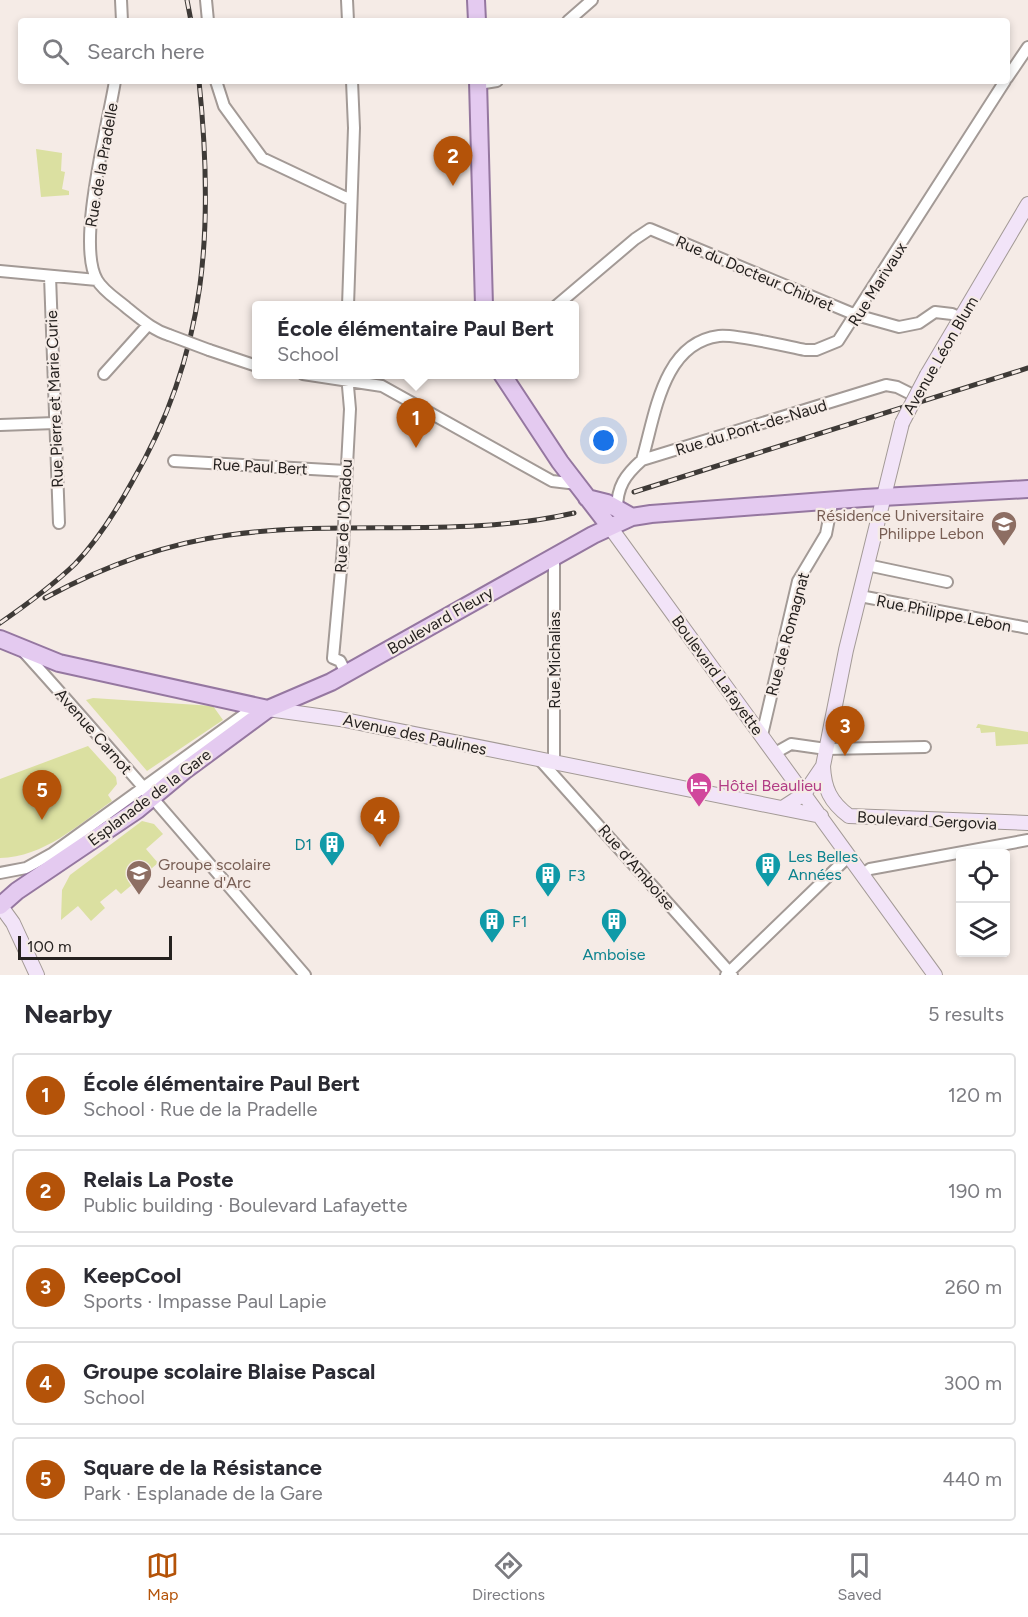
<!DOCTYPE html>
<meta charset="utf-8">
<style>
:root{--surface:#fff;--page:#f2f2f3;--text:#2b2b33;--muted:#7c7c81;--line:#e1e1e2;--accent:#b45309}
body{margin:0;font-family:Figtree,sans-serif;background:var(--page);color:var(--text)}
.controls{position:absolute;right:18px;bottom:18px;display:grid;overflow:hidden;border-radius:6px;box-shadow:0 3px 9px #0003}
.controls button{width:54px;height:54px;display:grid;place-items:center;padding:0;border:0;border-bottom:2px solid var(--line);background:var(--surface);color:var(--text);font:30px sans-serif}
.scale{position:absolute;left:18px;bottom:15px;width:154px;box-sizing:border-box;padding-left:6px;border:3px solid #25211f;border-top:0;font-size:16px;line-height:21px;white-space:nowrap;color:#25211f;-webkit-text-stroke:4px #f5ebe6;paint-order:stroke}
.you{position:absolute;left:604px;top:441px;width:21px;height:21px;margin:-15px;border:4px solid #fff;border-radius:50%;background:#1a73e8;box-shadow:0 0 0 9px #1a73e833}
.badge{display:grid;place-items:center;width:39px;height:39px;border-radius:50%;background:var(--accent);color:#fff;font-size:20px;font-weight:700}
.pin{position:absolute;translate:-50% -50px;filter:drop-shadow(0 2px 3px #0008)}
.pin::after{content:'';position:absolute;top:32px;width:21px;height:18px;background:inherit;clip-path:polygon(0 0,100% 0,50% 100%)}
.popup{position:absolute;left:252px;top:301px;width:327px;height:78px;box-sizing:border-box;display:grid;place-content:center;border-radius:6px;background:var(--surface);filter:drop-shadow(0 2px 4px #0005);font-size:20px;white-space:nowrap;color:var(--muted)}
.popup b{font-size:22px;color:var(--text)}
.popup::after{content:'';position:absolute;left:50%;top:100%;margin-left:-12px;border:12px solid transparent;border-top-color:var(--surface)}
.list{margin:0;padding:0;list-style:none}
h2{display:flex;justify-content:space-between;align-items:center;height:78px;margin:0;padding:0 24px;font-size:26px}
h2 small{font-size:20px;font-weight:400;color:var(--muted)}
.list li{display:grid;grid-template-columns:39px 1fr auto;gap:18px;align-items:center;box-sizing:border-box;height:84px;margin:0 12px 12px;padding:0 12px;border:2px solid var(--line);border-radius:6px}
.list b{display:block;font-size:22px;white-space:nowrap}
.list p{margin:0;font-size:20px;white-space:nowrap;color:var(--muted)}
.list em{font-size:20px;font-style:normal;color:var(--muted)}
.icon{flex:none;width:33px;height:33px;fill:none;stroke:currentColor;stroke-width:2;stroke-linecap:round;stroke-linejoin:round}
.map{position:relative;flex:none;width:1028px;height:975px;overflow:hidden}
.search{position:absolute;background:var(--surface);box-shadow:0 3px 9px #0003;left:18px;right:18px;top:18px;height:66px;display:flex;align-items:center;gap:15px;box-sizing:border-box;padding:0 21px;border-radius:6px;color:var(--muted);font-size:22px}
.sheet{height:558px;background:var(--surface)}
nav{display:flex;justify-content:space-around;align-items:center;box-sizing:border-box;height:84px;border-top:2px solid var(--line);background:var(--surface);font-size:16px;color:var(--muted)}
nav a{display:grid;justify-items:center;gap:3px}
nav .on{color:var(--accent)}
.map>svg:first-child{display:block}
.green{fill:#dbe0a1}
.lines{fill:none;stroke-linecap:round;stroke-linejoin:round}
.street-casing{stroke:#a39a96;stroke-width:14}
.secondary-casing{stroke:#a39a96;stroke-width:16}
.primary-casing{stroke:#9577a0;stroke-width:20}
.street{stroke:#fff;stroke-width:10}
.secondary{stroke:#f2e4f8;stroke-width:14}
.primary{stroke:#e4caf0;stroke-width:16}
.rail-casing{stroke:#3e3a37;stroke-width:5}
.rail{stroke:#f5ebe6;stroke-width:3;stroke-dasharray:9;stroke-linecap:butt}
.street-bridge-casing{stroke:#a39a96;stroke-width:14;stroke-linecap:butt}
.secondary-bridge-casing{stroke:#a39a96;stroke-width:16;stroke-linecap:butt}
.street-bridge{stroke:#fff;stroke-width:10}
.secondary-bridge{stroke:#f2e4f8;stroke-width:14}
.labels{text-anchor:middle;stroke-width:4.5;stroke-linejoin:round;paint-order:stroke}
.street-label{font-size:16px;fill:#25211f;stroke:#f5ebe6}
.education-label{font-size:16px;fill:#785e54;stroke:#f5ebe6;text-anchor:end}
.hotel-label{font-size:16px;fill:#b23c85;stroke:#f5ebe6;text-anchor:start}
.culture-label{font-size:16px;fill:#0d838f;stroke:#f5ebe6;text-anchor:start}
</style>
<div class="map">
<svg width="1028" height="975" viewBox="0 0 1028 975">
<rect width="100%" height="100%" fill="#f5ebe6"/>
<path class="green" d="M36,149L62,153L61,171L65,172L62,189L69,191V195L41,197Z
M93,698L213,706L223,720L147,771L86,700Z
M978,724L1028,732V744L996,746L995,732L981,733L980,728H976Z
M88,746L116,777L117,784L108,795L112,801C78,825 44,857 0,858V779Z
M142,821L154,824L163,834L146,849L158,863L121,894L116,889L100,902L105,908L91,921L78,906L61,920L62,890L70,875Z"/>
<g class="lines">
<g class="street-casing">
<path id="street" d="M121,0L122,21
M206,0L208,21
M347,0L348,21
M568,21L592,0
M1007,78L1028,47
M115,81C108,125 76,244 97,280C103,291 118,300 127,308C141,319 153,330 169,335
M216,81L224,106L262,158L351,200
M478,84L497,81
M0,271L97,280
M50,276L59,523
M348,306L354,128L352,81
M556,306L635,239L650,229L856,315L899,327L919,323L935,312L952,314L961,318
M209,350L257,366
M104,374L148,325
M303,374L382,386L552,481L577,484
M0,425L55,423
M642,460C655,417 662,343 719,336C736,334 785,346 805,350H816L838,341L1005,81
M174,461L346,471
M345,503L350,409L347,375
M617,509C617,487 625,475 642,460L886,385L897,387L915,396
M343,548L333,658L340,661L346,673
M867,565L947,582
M860,596L1028,628
M23,651C119,757 211,866 305,975
M762,735L798,581L826,534L832,503
M775,753L791,744L826,749L925,747
M540,760L732,975
M554,762V557
M0,873L26,868L53,853L256,706
M863,874L870,869L1028,840
M726,975L849,856"/>
</g>
<g class="secondary-casing">
<path id="secondary" d="M927,375L1028,204
M610,527L935,975
M268,709L340,719L821,816
M823,766C824,788 830,802 849,816L1028,823
M784,807L804,794L823,766L846,650L902,423
M0,905L13,923L37,975"/>
</g>
<g class="primary-casing">
<path id="primary" d="M476,0L477,21
M478,81L484,306
M502,374L560,462L610,527
M587,498L607,503L632,517
M0,639L59,663L268,709
M0,906L17,891L137,810L184,771L268,709L331,682L593,535L632,517L651,514L864,498L1028,489"/>
</g>
<use href="#street" class="street"/>
<use href="#secondary" class="secondary"/>
<use href="#primary" class="primary"/>
<g class="rail-casing">
<path id="rail" d="M187,0L191,21
M634,492L1028,368
M45,598C102,567 164,544 229,535C344,519 460,539 574,513
M0,623C26,605 52,586 75,564C98,540 116,511 132,482C208,352 214,227 199,81"/>
</g>
<use href="#rail" class="rail"/>
<g class="street-bridge-casing">
<path id="street-bridge" d="M169,335L209,350
M343,548L345,503"/>
</g>
<g class="secondary-bridge-casing">
<path id="secondary-bridge" d="M902,423L927,375"/>
</g>
<use href="#street-bridge" class="street-bridge"/>
<use href="#secondary-bridge" class="secondary-bridge"/>
</g>
<defs>
<g id="university-pin" transform="scale(1.35)"><path d="M0 17L-7.5 6A9.5 9.5 0 1 1 7.5 6Z" fill="#8d6e63" stroke="#f5ebe6"/><path d="M0-5L7-2L0 1L-7-2ZM-4 1L0 2.5L4 1V4Q0 6-4 4Z" fill="#fff"/></g>
<g id="hotel-pin" transform="scale(1.35)"><path d="M0 17L-7.5 6A9.5 9.5 0 1 1 7.5 6Z" fill="#d1479c" stroke="#f5ebe6"/><path d="M-6-4.5h1.5V1H6V5H4.5V3h-9V5H-6ZM-4 0a1.8 1.8 0 1 1 3.6 0ZM.5 0V-2.5h3Q6-2.5 6 0Z" fill="#fff"/></g>
<g id="building-pin" transform="scale(1.35)"><path d="M0 17L-7.5 6A9.5 9.5 0 1 1 7.5 6Z" fill="#0f9aa8" stroke="#f5ebe6"/><path d="M-4-6H4V6H1V3H-1V6H-4ZM-2.5-4.3h1.7v1.8h-1.7ZM.8-4.3h1.7v1.8H.8ZM-2.5-1h1.7V.8h-1.7ZM.8-1h1.7V.8H.8Z" fill="#fff"/></g>
<g id="school-pin" transform="scale(1.35)"><path d="M0 17L-7.5 6A9.5 9.5 0 1 1 7.5 6Z" fill="#8d6e63" stroke="#f5ebe6"/><path d="M0-5L7-2L0 1L-7-2ZM-4 1L0 2.5L4 1V4Q0 6-4 4Z" fill="#fff"/></g>
</defs>
<g fill-rule="evenodd">
<use href="#university-pin" x="1004" y="524"/>
<use href="#hotel-pin" x="699" y="785"/>
<use href="#building-pin" x="332" y="844"/>
<use href="#building-pin" x="768" y="865"/>
<use href="#school-pin" x="139" y="873"/>
<use href="#building-pin" x="548" y="875"/>
<use href="#building-pin" x="492" y="921"/>
<use href="#building-pin" x="614" y="921"/>
</g>
<g class="labels">
<g class="street-label">
<text transform="translate(101 165) rotate(-80)" y="6">Rue de la Pradelle</text>
<text transform="translate(755 273) rotate(23)" y="6">Rue du Docteur Chibret</text>
<text transform="translate(877 284) rotate(-58)" y="6">Rue Marivaux</text>
<text transform="translate(940 355) rotate(-60)" y="6">Avenue Léon Blum</text>
<text transform="translate(54 399) rotate(-92)" y="6">Rue Pierre et Marie Curie</text>
<text transform="translate(751 427) rotate(-17)" y="6">Rue du Pont-de-Naud</text>
<text transform="translate(260 466) rotate(3)" y="6">Rue Paul Bert</text>
<text transform="translate(343 516) rotate(-87)" y="6">Rue de l'Oradou</text>
<text transform="translate(944 613) rotate(11)" y="6">Rue Philippe Lebon</text>
<text transform="translate(440 620) rotate(-30)" y="6">Boulevard Fleury</text>
<text transform="translate(787 634) rotate(-75)" y="6">Rue de Romagnat</text>
<text transform="translate(554 660) rotate(-90)" y="6">Rue Michalias</text>
<text transform="translate(718 675) rotate(54)" y="6">Boulevard Lafayette</text>
<text transform="translate(94 731) rotate(49)" y="6">Avenue Carnot</text>
<text transform="translate(415 734) rotate(12)" y="6">Avenue des Paulines</text>
<text transform="translate(149 797) rotate(-37)" y="6">Esplanade de la Gare</text>
<text transform="translate(927 820) rotate(3)" y="6">Boulevard Gergovia</text>
<text transform="translate(637 867) rotate(49)" y="6">Rue d'Amboise</text>
</g>
<g class="education-label">
<text x="984" y="521">Résidence Universitaire<tspan x="984" dy="18">Philippe Lebon</tspan></text>
<text x="158" y="870" text-anchor="start">Groupe scolaire<tspan x="158" dy="18">Jeanne d'Arc</tspan></text>
</g>
<g class="hotel-label">
<text x="718" y="791">Hôtel Beaulieu</text>
</g>
<g class="culture-label">
<text x="312" y="850" text-anchor="end">D1</text>
<text x="788" y="862">Les Belles<tspan x="788" dy="18">Années</tspan></text>
<text x="568" y="881">F3</text>
<text x="512" y="927">F1</text>
<text x="614" y="960" text-anchor="middle">Amboise</text>
</g>
</g>
</svg>
<div class="controls">
<button><svg class="icon" aria-label="locate" viewBox="0 0 24 24"><circle cx="12" cy="12" r="6"/><path d="M12 2v4M12 18v4M2 12h4M18 12h4"/></svg></button>
<button><svg class="icon" aria-label="layers" viewBox="0 0 24 24"><path d="M12 4l9 5-9 5-9-5zM3 14l9 5 9-5"/></svg></button>
</div>
<div class="scale">100 m</div>
<div class="you"></div>
<div class="pin badge" style="left:416px;top:448px">1</div>
<div class="popup"><b>École élémentaire Paul Bert</b>School</div>
<div class="pin badge" style="left:453px;top:186px">2</div>
<div class="pin badge" style="left:845px;top:756px">3</div>
<div class="pin badge" style="left:380px;top:847px">4</div>
<div class="pin badge" style="left:42px;top:820px">5</div>
<div class="search"><svg class="icon" aria-label="search" viewBox="0 0 24 24"><circle cx="10" cy="10" r="6"/><path d="M15 15l6 6"/></svg>Search here</div>
</div>
<section class="sheet">
<h2>Nearby<small>5 results</small></h2>
<ul class="list">
<li><span class="badge">1</span><div><b>École élémentaire Paul Bert</b><p>School · Rue de la Pradelle</p></div><em>120 m</em></li>
<li><span class="badge">2</span><div><b>Relais La Poste</b><p>Public building · Boulevard Lafayette</p></div><em>190 m</em></li>
<li><span class="badge">3</span><div><b>KeepCool</b><p>Sports · Impasse Paul Lapie</p></div><em>260 m</em></li>
<li><span class="badge">4</span><div><b>Groupe scolaire Blaise Pascal</b><p>School</p></div><em>300 m</em></li>
<li><span class="badge">5</span><div><b>Square de la Résistance</b><p>Park · Esplanade de la Gare</p></div><em>440 m</em></li>
</ul>
</section>
<nav>
<a class="on"><svg class="icon" aria-label="map" viewBox="0 0 24 24"><path d="M3 6l6-2 6 2 6-2v14l-6 2-6-2-6 2zM9 4v14M15 6v14"/></svg>Map</a>
<a><svg class="icon" aria-label="directions" viewBox="0 0 24 24"><path d="M12 3l9 9-9 9-9-9zM9 14v-3h6M13 9l2 2-2 2"/></svg>Directions</a>
<a><svg class="icon" aria-label="saved" viewBox="0 0 24 24"><path d="M7 4h10v16l-5-4-5 4z"/></svg>Saved</a>
</nav>
